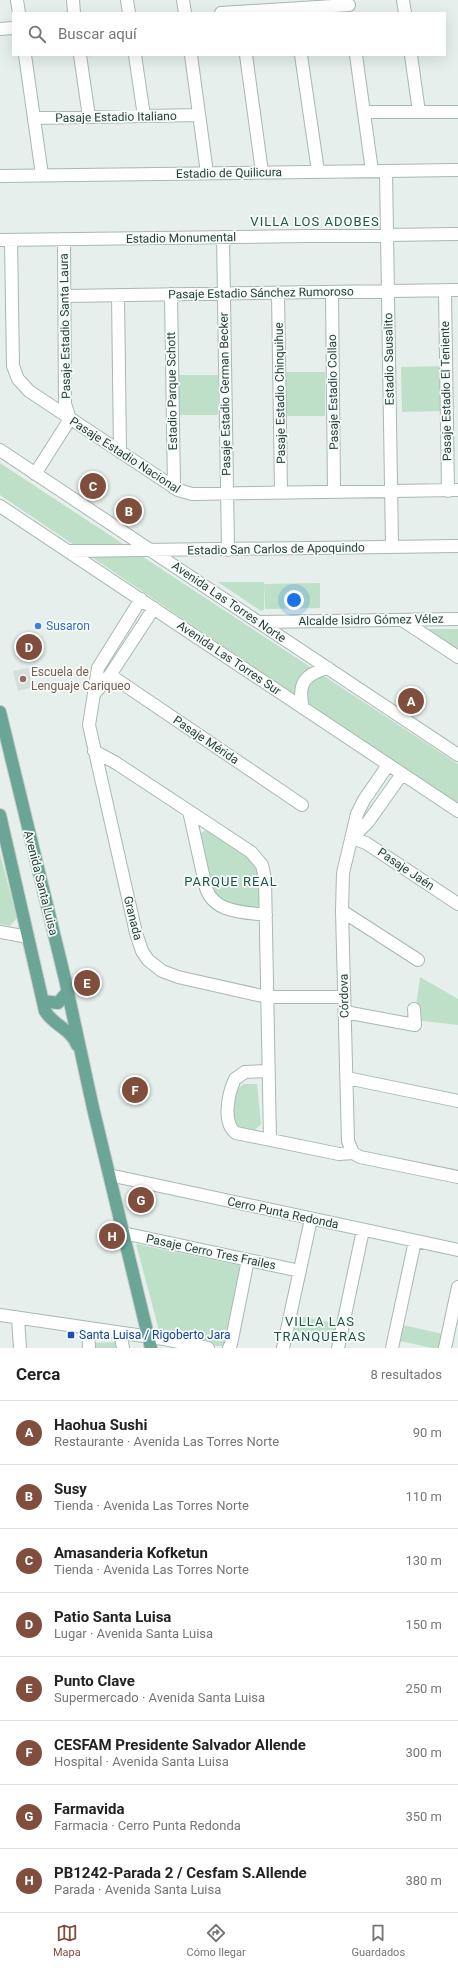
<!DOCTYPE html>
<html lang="es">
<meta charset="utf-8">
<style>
:root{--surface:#fff;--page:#f2f2f2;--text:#222;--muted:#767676;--line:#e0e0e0;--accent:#804e3d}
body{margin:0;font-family:Roboto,sans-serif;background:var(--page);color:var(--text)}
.you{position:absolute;left:294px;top:600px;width:14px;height:14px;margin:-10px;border:3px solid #fff;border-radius:50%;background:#1a73e8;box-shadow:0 0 0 6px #1a73e833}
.badge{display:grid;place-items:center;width:26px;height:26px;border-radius:50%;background:var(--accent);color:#fff;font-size:13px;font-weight:700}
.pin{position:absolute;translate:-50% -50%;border:2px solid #fff;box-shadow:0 1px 4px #0006}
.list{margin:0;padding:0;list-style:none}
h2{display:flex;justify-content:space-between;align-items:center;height:52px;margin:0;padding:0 16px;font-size:17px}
h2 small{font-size:13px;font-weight:400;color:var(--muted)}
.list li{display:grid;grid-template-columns:26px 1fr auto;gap:12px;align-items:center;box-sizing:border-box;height:64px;padding:0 16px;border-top:1px solid var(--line)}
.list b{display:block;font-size:15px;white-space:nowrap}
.list p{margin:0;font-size:13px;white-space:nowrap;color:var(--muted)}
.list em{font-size:13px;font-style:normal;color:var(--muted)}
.icon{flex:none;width:22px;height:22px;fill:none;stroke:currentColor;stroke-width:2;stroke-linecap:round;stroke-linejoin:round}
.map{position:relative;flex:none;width:458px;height:1348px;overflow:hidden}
.search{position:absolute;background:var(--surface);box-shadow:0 4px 16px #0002;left:12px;right:12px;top:12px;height:44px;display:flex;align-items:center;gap:10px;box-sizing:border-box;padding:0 14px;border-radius:0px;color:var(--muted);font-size:15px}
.sheet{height:564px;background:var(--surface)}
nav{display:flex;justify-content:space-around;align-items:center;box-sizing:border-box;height:56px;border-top:1px solid var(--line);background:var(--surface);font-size:11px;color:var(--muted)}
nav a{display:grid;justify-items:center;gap:2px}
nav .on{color:var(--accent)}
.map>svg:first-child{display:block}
.built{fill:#d4dfda}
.green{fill:#bfe0c8}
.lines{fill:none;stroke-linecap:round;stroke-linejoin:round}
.minor-casing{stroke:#a8b8b2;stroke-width:14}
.major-casing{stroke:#c2cac8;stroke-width:14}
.minor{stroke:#fff;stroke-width:12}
.major{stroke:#6aa596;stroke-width:12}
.shop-dot{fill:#3f7fe0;stroke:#f7fbf9;stroke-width:1.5}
.education-dot{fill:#8d6e63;stroke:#f7fbf9;stroke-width:1.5}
.transit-dot{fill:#1a4fb4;stroke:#f7fbf9;stroke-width:1.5}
.labels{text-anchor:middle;stroke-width:3.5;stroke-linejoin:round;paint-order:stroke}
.street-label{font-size:12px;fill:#24423a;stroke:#f7fbf9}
.shop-label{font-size:12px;fill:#366cbe;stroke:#f7fbf9;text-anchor:start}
.education-label{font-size:12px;fill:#785e54;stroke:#f7fbf9;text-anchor:start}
.transit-label{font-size:12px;fill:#164399;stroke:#f7fbf9;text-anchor:start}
.neighbourhood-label{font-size:13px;letter-spacing:1px;fill:#1f5548;stroke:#f7fbf9}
</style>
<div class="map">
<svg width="458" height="1348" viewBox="0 0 458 1348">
<rect width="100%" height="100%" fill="#e6efeb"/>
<path class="built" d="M28,668L33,687L18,691L13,671Z"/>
<path class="green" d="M443,366V411L402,412L401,367Z
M283,372H325V416H283Z
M179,375H218V415H179Z
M0,463L458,764V805L0,495Z
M218,582H264V610L261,611Z
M320,583V608L265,609L264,584Z
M426,629H458V650Z
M209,830L258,864L261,905L258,908C243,910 227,905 214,898L200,834L204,831Z
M0,854L17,918L10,926L0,924Z
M420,977L458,999V1025L414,1020Z
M244,1084H257L261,1124L253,1132L234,1126L230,1120L236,1090Z
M136,1244L243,1266L228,1340L224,1346H215L160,1334Z
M294,1315L339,1324L336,1340L291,1330Z
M403,1325L443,1334L440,1348H432L400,1341Z
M117,1342L118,1348H95V1343Z"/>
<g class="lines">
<g class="minor-casing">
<path id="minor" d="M17,0L19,13
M73,0L74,13
M127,0L129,13
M183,0L185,13
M403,0L405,13
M221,13L349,5
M0,29L13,28
M25,55L42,175
M80,55L89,117
M135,55L144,116
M191,55L207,173
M246,55L262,172
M301,55L318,171
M356,55L372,171
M411,55L419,112
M364,112H458
M34,118L199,115
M386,171L392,547
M0,176L458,170
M223,237L228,550
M0,240L458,234
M11,240L13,366L18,379L29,391L178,490L192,494L458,490
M445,291L448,491
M332,292L334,492
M278,293L281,493
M171,294L174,488
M118,295L120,452
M64,296L458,290
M0,450L458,755
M35,474L70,419L65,404L64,239
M0,506L458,811
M70,551L458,546
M141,599L98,668L89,725L136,933L142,951L148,960L162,971L178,977L267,997H344
M402,620L458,657
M259,622L458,619
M110,675L302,805
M95,693L110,675L154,608
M303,708C297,683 305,674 328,668
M94,751L116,763L251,852L262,865L265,879L270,1140
M189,811L206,888C214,913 244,912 266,915
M352,838L366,843L458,904
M352,838L368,822L402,774
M342,911L418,960
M0,932L28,937
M345,1012L415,1025L414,1009
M268,1071L245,1072L235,1079C228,1094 222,1123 236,1133L339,1154L353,1153L360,1157L458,1177
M347,1078L458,1101
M353,1153L348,1141L342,911L343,873L357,814L364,800L388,765
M109,1175L458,1250
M123,1233L300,1271
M0,1315L164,1339L208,1348
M18,1318L20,1348
M88,1328L89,1348
M120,1333L123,1348
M229,1348L231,1344L248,1260
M283,1348L311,1219
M338,1348L363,1230
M392,1348L415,1241
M445,1348L458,1287"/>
</g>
<g class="major-casing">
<path id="major" d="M0,712L65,979L93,1108L151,1348
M0,815L45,1011C53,1025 71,1029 77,1045
M43,1001L58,1003L68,991"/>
</g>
<use href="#minor" class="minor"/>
<use href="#major" class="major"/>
</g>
<circle class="shop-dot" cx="38" cy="626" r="4"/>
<circle class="education-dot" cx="23" cy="679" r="4"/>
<rect class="transit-dot" x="67" y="1331" width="8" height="8" rx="2"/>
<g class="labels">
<g class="street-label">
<text transform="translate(116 117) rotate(-1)" y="4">Pasaje Estadio Italiano</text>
<text transform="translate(229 173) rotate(-1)" y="4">Estadio de Quilicura</text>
<text transform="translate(181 238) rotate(-1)" y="4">Estadio Monumental</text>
<text transform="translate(261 293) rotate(-1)" y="4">Pasaje Estadio Sánchez Rumoroso</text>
<text transform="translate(65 326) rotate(-91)" y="4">Pasaje Estadio Santa Laura</text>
<text transform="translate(389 359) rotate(-91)" y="4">Estadio Sausalito</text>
<text transform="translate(172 391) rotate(-91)" y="4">Estadio Parque Schott</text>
<text transform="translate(446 391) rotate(-91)" y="4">Pasaje Estadio El Teniente</text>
<text transform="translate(333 392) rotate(-91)" y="4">Pasaje Estadio Collao</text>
<text transform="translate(280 393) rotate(-91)" y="4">Pasaje Estadio Chinquihue</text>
<text transform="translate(225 394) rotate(-91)" y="4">Pasaje Estadio German Becker</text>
<text transform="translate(125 455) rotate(33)" y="4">Pasaje Estadio Nacional</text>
<text transform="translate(276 549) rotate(-1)" y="4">Estadio San Carlos de Apoquindo</text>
<text transform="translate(229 602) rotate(34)" y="4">Avenida Las Torres Norte</text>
<text transform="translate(371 620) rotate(-1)" y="4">Alcalde Isidro Gómez Vélez</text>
<text transform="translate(229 658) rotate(34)" y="4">Avenida Las Torres Sur</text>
<text transform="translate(206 740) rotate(34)" y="4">Pasaje Mérida</text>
<text transform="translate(406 869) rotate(34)" y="4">Pasaje Jaén</text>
<text transform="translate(41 883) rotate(76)" y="4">Avenida Santa Luisa</text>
<text transform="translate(133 918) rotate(76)" y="4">Granada</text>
<text transform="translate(344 996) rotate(-91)" y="4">Córdova</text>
<text transform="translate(283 1213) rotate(12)" y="4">Cerro Punta Redonda</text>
<text transform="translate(211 1252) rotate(12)" y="4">Pasaje Cerro Tres Frailes</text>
</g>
<g class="shop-label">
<text x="46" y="630">Susaron</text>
</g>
<g class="education-label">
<text x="31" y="676">Escuela de<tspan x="31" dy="14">Lenguaje Cariqueo</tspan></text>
</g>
<g class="transit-label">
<text x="79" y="1339">Santa Luisa / Rigoberto Jara</text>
</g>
<g class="neighbourhood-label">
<text x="315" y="226">VILLA LOS ADOBES</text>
<text x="231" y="886">PARQUE REAL</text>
<text x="320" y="1326">VILLA LAS<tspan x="320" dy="15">TRANQUERAS</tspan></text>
</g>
</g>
</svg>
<div class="you"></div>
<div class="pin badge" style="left:411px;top:701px">A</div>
<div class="pin badge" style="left:129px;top:511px">B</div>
<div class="pin badge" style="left:93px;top:486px">C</div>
<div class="pin badge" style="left:29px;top:647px">D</div>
<div class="pin badge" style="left:87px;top:983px">E</div>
<div class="pin badge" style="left:135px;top:1090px">F</div>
<div class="pin badge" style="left:141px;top:1200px">G</div>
<div class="pin badge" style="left:112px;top:1236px">H</div>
<div class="search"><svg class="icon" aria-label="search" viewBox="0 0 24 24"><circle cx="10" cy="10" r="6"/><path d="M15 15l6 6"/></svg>Buscar aquí</div>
</div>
<section class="sheet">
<h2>Cerca<small>8 resultados</small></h2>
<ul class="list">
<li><span class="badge">A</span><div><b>Haohua Sushi</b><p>Restaurante · Avenida Las Torres Norte</p></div><em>90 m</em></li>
<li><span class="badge">B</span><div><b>Susy</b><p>Tienda · Avenida Las Torres Norte</p></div><em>110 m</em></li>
<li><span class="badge">C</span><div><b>Amasanderia Kofketun</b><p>Tienda · Avenida Las Torres Norte</p></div><em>130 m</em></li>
<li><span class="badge">D</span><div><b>Patio Santa Luisa</b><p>Lugar · Avenida Santa Luisa</p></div><em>150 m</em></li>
<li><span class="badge">E</span><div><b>Punto Clave</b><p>Supermercado · Avenida Santa Luisa</p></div><em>250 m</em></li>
<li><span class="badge">F</span><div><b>CESFAM Presidente Salvador Allende</b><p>Hospital · Avenida Santa Luisa</p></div><em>300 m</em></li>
<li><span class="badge">G</span><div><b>Farmavida</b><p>Farmacia · Cerro Punta Redonda</p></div><em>350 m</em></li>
<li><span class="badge">H</span><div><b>PB1242-Parada 2 / Cesfam S.Allende</b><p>Parada · Avenida Santa Luisa</p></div><em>380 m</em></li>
</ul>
</section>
<nav>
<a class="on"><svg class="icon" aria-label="map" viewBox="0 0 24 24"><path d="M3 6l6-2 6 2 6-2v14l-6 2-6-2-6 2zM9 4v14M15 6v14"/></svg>Mapa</a>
<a><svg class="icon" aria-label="directions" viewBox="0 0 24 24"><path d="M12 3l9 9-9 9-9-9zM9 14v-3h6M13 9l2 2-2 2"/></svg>Cómo llegar</a>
<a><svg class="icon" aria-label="saved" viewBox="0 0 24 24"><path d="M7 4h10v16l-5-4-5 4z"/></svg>Guardados</a>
</nav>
